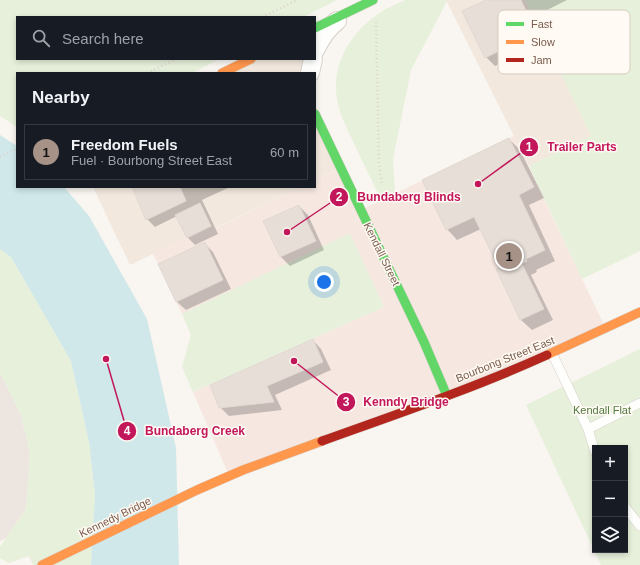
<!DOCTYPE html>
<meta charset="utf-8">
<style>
:root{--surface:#171b24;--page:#20242c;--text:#f1f3f6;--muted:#9ea1a6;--line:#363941;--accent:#a69286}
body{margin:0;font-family:Helvetica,sans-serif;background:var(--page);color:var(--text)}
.controls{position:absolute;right:12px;bottom:12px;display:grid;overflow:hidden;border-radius:0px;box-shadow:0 2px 6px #0003}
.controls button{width:36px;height:36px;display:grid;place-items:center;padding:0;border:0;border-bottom:1px solid var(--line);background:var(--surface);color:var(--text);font:20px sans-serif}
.you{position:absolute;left:324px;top:282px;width:14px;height:14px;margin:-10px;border:3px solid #fff;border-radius:50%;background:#1a73e8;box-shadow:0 0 0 6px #1a73e833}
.badge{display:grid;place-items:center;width:26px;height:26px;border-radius:50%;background:var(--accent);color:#111;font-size:13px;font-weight:700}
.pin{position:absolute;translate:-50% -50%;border:2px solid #fff;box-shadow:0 1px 4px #0006}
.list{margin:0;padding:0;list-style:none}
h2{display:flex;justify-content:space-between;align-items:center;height:52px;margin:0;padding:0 16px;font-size:17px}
h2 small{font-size:13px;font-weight:400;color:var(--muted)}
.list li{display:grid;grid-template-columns:26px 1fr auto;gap:12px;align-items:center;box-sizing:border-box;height:56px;margin:0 8px 8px;padding:0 8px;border:1px solid var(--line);border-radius:0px}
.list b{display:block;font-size:15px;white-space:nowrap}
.list p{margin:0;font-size:13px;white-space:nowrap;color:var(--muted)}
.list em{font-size:13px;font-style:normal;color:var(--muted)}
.icon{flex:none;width:22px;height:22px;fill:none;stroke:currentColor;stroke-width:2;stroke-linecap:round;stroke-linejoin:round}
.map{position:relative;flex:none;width:640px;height:565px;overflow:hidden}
.search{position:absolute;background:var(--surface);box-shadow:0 2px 6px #0003;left:16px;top:16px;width:300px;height:44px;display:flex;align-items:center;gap:10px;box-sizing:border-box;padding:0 14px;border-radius:0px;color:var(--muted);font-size:15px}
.panel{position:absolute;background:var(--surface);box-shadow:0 2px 6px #0003;left:16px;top:72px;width:300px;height:116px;border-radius:0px}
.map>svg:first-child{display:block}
.residential{fill:#f2e8de}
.commercial{fill:#f6e8e1}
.industrial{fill:#ede5e0}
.green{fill:#e7f0db;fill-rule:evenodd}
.water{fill:#d0e8ea}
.shadow{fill:#0003}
.building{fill:#e6ded7;stroke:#e2d8d2}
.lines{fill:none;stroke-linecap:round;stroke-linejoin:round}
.lane-casing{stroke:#d7d1cb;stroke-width:10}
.street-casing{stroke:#d7d1cb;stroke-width:20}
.fast-casing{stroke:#d9d2cb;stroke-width:10}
.slow-casing{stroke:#d9d2cb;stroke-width:10}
.jam-casing{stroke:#d9d2cb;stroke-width:10}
.path{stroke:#dcd5d0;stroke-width:2.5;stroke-dasharray:1 3;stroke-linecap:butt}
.lane{stroke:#fefefd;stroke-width:9}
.street{stroke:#fefefd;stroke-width:18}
.fast{stroke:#63d668;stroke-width:9}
.slow{stroke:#ff974d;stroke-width:9}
.jam{stroke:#b3261e;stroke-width:9}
.labels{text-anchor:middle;stroke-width:3;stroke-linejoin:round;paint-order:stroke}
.street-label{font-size:11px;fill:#7a5c4d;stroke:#fffaf3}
.park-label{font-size:11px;fill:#537a41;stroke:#fffaf3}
.key{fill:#fffaf3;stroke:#d7cbc1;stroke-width:1}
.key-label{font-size:11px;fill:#7a5c4d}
.leader{fill:none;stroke:#c2185b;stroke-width:1.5}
.callout-dot{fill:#c2185b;stroke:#fffaf3;stroke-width:1.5}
.mark-label{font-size:12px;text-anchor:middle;font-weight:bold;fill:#fff}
.callout-label{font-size:12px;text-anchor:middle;font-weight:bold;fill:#c2185b;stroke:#fffaf3;stroke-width:3;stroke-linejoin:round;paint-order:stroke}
</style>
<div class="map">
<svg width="640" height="565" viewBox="0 0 640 565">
<rect width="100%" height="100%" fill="#f9f5f0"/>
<path class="residential" d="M446,0H525L592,136L529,166Z
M255,59H315L312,73H226Z
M315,110L341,167L315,180Z
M93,187H300L215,228L214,225L130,265Z"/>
<path class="commercial" d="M514,136L607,331L230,478L193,392L384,307L350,234L182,314L153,254L214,225L216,228L300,187H315V180L340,168L363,209Z"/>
<path class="industrial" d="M0,372L21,415L30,453L26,509L6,538L0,541Z"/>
<path class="green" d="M0,0H337L303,17H17V59H220L192,73H17V127L0,116Z
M405,0H446L447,1L411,70L393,159L395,193L381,200C373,182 364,165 356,148C349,132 340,117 337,99C331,64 351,31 381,12C388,7 397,4 405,0Z
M525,0H640V251L582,279L529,166L591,136Z
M350,233L384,307L193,392L182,367L191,335L182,314Z
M0,249L11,257L71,361L89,442L95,494L91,565H33L29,556L9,563L0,558V547L26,509L30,453L21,415L0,372Z
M640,349V565H601L526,405ZM595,448H625V550H595Z"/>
<path class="water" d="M0,135L17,146V187H64L89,216L147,319L176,448L179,565H91L95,494L89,442L71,361L11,257L0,249Z"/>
<path class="shadow" d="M489,0H567L533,17L543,39L534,44L540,56L519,66L512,58L495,66L486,57Z
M509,139L520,150L544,198L529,205L555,261L536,270L537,272L531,275L553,320L532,330L521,320L497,270L500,268L481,229L457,240L447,229Z
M133,187H230L202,200L218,234L195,245L187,237L177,216L155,227L147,219Z
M299,206L308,215L324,250L290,266L281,257L265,222Z
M204,243L213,252L231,289L186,310L177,302Z
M313,340L321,349L331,370L275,395L282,410L229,416L220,407Z"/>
<path class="building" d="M486,0H521L535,30L526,35L532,47L509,57L505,48L485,58L462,11Z
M509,138L534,187L519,195L545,250L526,259L527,261L522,264L544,309L520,320L496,269L499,268L474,217L446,230L422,180Z
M132,187H180L186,201L146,220Z
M200,203L211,226L187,238L175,215Z
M299,205L316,241L280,257L263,221Z
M205,242L223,280L176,302L158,264Z
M313,339L323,362L267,386L274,402L219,408L210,385Z"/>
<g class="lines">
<g class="lane-casing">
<path id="lane" d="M552,353L588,429L595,452
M588,429L640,403
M625,507L640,526"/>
</g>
<g class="street-casing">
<path id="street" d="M315,50C321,38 327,28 337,21
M310,73L313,59"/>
</g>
<g class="fast-casing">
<path id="fast" d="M315,28L373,0
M315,114L424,342L447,396"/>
</g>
<g class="slow-casing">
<path id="slow" d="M222,73L251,59
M547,355L640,312
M42,565L197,490L243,470L322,441"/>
</g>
<g class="jam-casing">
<path id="jam" d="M322,441C397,414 474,388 547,355"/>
</g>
<path class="path" d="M262,17L297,0
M376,22L379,164L382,184
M147,73L176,59
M0,157L17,149"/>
<use href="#lane" class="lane"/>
<use href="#street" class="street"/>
<use href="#fast" class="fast"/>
<use href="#slow" class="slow"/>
<use href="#jam" class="jam"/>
</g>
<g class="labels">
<g class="street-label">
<text transform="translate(382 254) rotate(64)" y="4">Kendall Street</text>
<text transform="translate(505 359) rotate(-22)" y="4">Bourbong Street East</text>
<text transform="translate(115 517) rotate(-26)" y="4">Kennedy Bridge</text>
</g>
<g class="park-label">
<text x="602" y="414">Kendall Flat</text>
</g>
</g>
<rect x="498" y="10" width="132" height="64" rx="6" class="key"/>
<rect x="506" y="22" width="18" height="4" fill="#63d668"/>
<rect x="506" y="40" width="18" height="4" fill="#ff974d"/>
<rect x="506" y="58" width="18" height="4" fill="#b3261e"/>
<g class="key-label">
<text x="531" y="28">Fast</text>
<text x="531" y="46">Slow</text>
<text x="531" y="64">Jam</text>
</g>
<path class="leader" d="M478 184L529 147M287 232L339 197M294 361L346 402M106 359L127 431"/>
<g class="callout-dot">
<circle cx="478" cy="184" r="4"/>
<circle cx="287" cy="232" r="4"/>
<circle cx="294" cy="361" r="4"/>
<circle cx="106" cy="359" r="4"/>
<circle cx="529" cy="147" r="10"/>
<circle cx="339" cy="197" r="10"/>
<circle cx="346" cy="402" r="10"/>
<circle cx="127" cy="431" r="10"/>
</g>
<g class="mark-label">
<text x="529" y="151">1</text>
<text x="339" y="201">2</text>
<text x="346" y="406">3</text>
<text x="127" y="435">4</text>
</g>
<g class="callout-label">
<text x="582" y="151">Trailer Parts</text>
<text x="409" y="201">Bundaberg Blinds</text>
<text x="406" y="406">Kenndy Bridge</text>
<text x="195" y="435">Bundaberg Creek</text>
</g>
</svg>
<div class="controls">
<button>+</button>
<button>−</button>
<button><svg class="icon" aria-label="layers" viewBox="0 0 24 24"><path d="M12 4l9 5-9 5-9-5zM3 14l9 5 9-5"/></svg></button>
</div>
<div class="you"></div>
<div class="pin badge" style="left:509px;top:256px">1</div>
<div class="search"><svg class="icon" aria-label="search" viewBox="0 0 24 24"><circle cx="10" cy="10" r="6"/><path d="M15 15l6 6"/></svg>Search here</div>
<section class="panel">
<h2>Nearby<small></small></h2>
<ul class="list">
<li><span class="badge">1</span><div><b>Freedom Fuels</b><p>Fuel · Bourbong Street East</p></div><em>60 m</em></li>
</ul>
</section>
</div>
